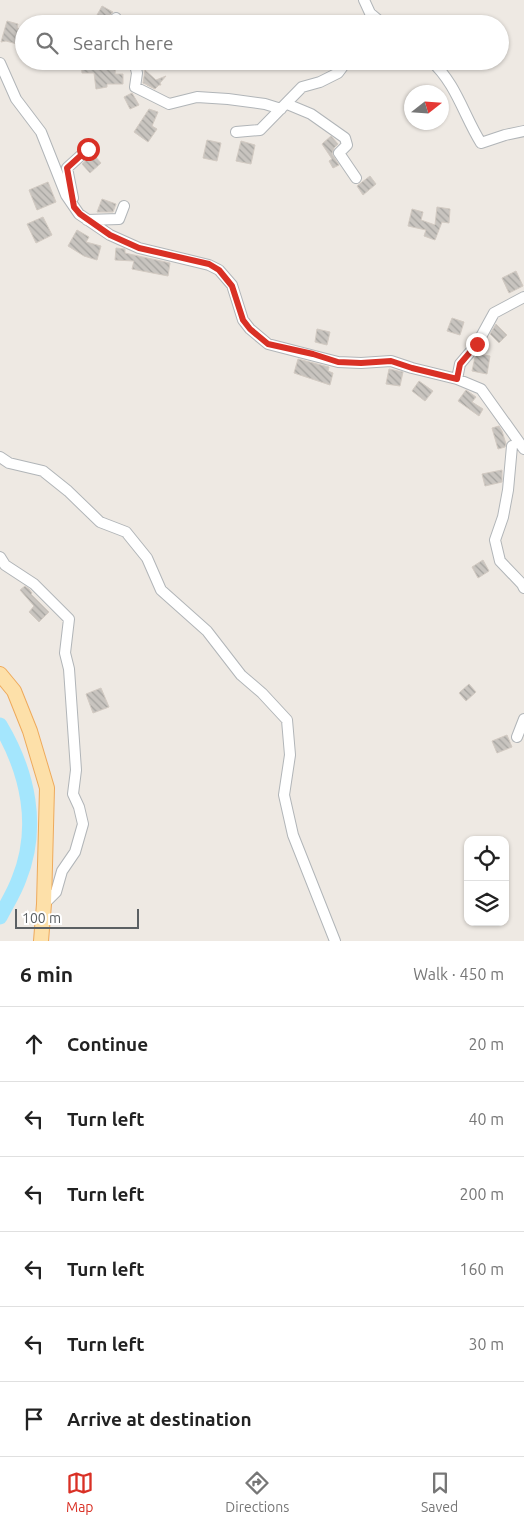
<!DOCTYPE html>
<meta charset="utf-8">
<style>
:root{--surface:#fff;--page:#f2f2f2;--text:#222;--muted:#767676;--line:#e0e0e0;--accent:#d93025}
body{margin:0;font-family:Ubuntu,sans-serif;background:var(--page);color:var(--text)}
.controls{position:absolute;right:15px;bottom:15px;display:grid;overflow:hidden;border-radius:10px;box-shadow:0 1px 4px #0004}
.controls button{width:45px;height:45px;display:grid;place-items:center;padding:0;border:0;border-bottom:1px solid var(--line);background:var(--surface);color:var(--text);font:25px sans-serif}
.compass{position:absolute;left:404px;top:85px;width:45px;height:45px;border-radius:50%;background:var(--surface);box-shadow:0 1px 4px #0004;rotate:73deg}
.scale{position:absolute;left:15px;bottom:12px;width:124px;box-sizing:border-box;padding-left:5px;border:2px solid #5b6063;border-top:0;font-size:14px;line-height:18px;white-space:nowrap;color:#5b6063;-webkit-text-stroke:4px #fff;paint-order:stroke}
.stop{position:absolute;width:15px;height:15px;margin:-11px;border:4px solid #d93025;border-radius:50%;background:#fff}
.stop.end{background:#d93025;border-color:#fff;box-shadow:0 1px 5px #0008}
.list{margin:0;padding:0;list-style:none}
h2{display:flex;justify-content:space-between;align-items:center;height:65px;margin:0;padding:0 20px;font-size:21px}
h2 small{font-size:16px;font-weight:400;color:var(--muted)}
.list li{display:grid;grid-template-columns:32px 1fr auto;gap:15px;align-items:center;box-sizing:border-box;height:75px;padding:0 20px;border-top:1px solid var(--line)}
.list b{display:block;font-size:19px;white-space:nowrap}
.list em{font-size:16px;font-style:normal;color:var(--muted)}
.icon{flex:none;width:28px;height:28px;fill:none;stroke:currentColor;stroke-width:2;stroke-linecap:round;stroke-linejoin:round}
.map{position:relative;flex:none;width:524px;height:941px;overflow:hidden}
.search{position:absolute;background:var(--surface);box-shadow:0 1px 4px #0004;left:15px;right:15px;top:15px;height:55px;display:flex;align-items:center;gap:12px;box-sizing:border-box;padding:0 18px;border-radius:28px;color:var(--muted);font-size:19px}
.sheet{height:515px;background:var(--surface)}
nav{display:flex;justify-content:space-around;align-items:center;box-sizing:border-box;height:70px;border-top:1px solid var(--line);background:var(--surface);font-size:14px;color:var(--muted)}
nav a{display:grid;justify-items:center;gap:2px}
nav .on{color:var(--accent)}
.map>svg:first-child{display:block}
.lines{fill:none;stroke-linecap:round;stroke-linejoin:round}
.river{stroke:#a4e6fd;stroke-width:15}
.building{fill:url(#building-back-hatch);stroke:#d2cac2}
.minor-casing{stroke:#b1b5b8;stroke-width:12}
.major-casing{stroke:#eeaa5c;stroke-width:16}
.minor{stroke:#fff;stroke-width:10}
.major{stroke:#fde0a9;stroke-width:14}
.route{stroke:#d93025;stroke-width:6}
</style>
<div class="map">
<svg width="524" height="941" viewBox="0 0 524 941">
<defs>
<pattern id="building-back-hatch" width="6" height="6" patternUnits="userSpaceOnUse" patternTransform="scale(1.25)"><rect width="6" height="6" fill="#c8c4bf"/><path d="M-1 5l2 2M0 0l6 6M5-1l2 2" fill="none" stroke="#a5a39f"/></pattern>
</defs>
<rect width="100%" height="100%" fill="#eee9e3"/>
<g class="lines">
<path class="river" d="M0,725C28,772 40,827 19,879C14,893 6,905 0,917"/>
</g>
<path class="building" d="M102,6L113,12L109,16L107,24H92Z
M7,21L18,24L17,28L24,30V46L6,41L1,42Z
M81,61H116L115,74H123V84H107V87L96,89L94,73H82Z
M145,70L156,80L166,76L160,83L161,85H159L155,89L147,85H148L143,83Z
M132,93L139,105L130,109L124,97Z
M149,109L158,112L152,126L157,129L148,142L134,132Z
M331,136L338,144L334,148L332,154L339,165L333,168L329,161L332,159L322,144Z
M207,140L221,143L217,161L203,158Z
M241,141L255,145L251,164L236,161Z
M93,154L101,163L90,173L82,164Z
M370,176L376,184L363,195L357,186Z
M48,182L56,202L37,210L29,190Z
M102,199L116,204L113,212H97Z
M437,207L450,209L449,223L442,222L435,240L424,236L426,230L408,226L412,209L423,212L421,220L435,225Z
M43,217L52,235L36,243L27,224Z
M77,230L89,237L86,242L101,246L97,260L84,256L68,246Z
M116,248L125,249V253L170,263L168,276L132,269L134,261L115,260Z
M516,271L523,286L509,293L502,278Z
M452,318L464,322L460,335L447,331Z
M496,324L507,335L499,343L490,334Z
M317,329L330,332L327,345L315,342Z
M477,354L490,356L487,374L472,371L475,357Z
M298,359L329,367L328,371L333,373L330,385L294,373Z
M389,369L403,372L400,386L386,384Z
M419,381L433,391L425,401L412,391Z
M466,390L476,397L472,402L483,409L479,416L458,401Z
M499,426L502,431L506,444L505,447L498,449L492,428Z
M502,470V482L485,486L482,474Z
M483,560L489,571L478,578L472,567Z
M25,586L29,589L32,593L31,594L49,612L39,622L29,612L34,606L20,590Z
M469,684L476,692L466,701L459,693Z
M101,688L109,707L93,713L86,694Z
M507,735L512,747L497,753L492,741Z"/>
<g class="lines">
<g class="minor-casing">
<path id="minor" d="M364,0L370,13L383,24
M114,24L116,18
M134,61L137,73L135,87L169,104L197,97L228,99L265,104L281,109
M431,61C456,83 464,116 481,143L505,135L524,131
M0,63L16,99L41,132L66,195L79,214L110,235L139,248L209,265L219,270L232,285L243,320L250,329L268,344L338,362L361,363L391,361L412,368L457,379L481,389L524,449
M287,104L311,114L345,138L347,145L339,153L356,178
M236,132L260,130L302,87L320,82L338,73L347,61
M73,198L67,168L88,149
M87,220L119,219L124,206
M457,379L460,364L477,344L494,313L524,297
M512,446L508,490L503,517L495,540L500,561L522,584L524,588
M0,457L9,463L43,471L68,491L100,522L126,532L147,558L161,590L207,631L241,675L262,693L287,720L290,755L284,795L293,835L335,941
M0,557L5,565L34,584L69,619L65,653L69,669L76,770L73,794L79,807L83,824L75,852L62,871L56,892L44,904
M517,737L524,719"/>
</g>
<g class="major-casing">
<path id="major" d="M0,674L14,691L30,731L47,788L44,904L41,941"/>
</g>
<use href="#minor" class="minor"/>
<use href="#major" class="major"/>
</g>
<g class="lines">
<path class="route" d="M88,149L67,168L74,207L80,214L110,235L139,248L209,264L219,270L232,286L243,320L250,329L268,344L313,354L338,362L361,363L391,361L412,368L457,379L460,364L477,344"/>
</g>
</svg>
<div class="controls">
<button><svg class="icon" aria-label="locate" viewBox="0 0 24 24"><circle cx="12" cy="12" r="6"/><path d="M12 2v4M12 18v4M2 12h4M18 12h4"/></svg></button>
<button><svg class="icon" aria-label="layers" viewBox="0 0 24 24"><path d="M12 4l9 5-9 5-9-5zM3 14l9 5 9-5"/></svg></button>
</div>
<svg class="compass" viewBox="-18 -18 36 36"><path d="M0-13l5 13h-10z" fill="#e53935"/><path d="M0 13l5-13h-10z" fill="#767676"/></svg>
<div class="scale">100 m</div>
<div class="stop" style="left:88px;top:149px"></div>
<div class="stop end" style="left:477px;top:344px"></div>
<div class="search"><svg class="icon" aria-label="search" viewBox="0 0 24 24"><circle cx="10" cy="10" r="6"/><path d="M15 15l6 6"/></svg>Search here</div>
</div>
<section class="sheet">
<h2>6 min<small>Walk · 450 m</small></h2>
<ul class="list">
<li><svg class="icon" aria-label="ahead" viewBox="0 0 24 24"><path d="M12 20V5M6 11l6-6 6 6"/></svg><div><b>Continue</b></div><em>20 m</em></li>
<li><svg class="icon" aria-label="left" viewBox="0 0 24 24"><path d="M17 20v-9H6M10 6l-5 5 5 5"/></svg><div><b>Turn left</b></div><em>40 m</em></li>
<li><svg class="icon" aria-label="left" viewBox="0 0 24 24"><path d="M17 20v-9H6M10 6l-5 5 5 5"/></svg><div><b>Turn left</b></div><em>200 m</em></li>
<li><svg class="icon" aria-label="left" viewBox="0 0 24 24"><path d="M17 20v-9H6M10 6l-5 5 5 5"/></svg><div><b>Turn left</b></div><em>160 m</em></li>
<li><svg class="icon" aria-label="left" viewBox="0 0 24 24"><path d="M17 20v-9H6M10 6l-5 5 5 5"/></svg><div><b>Turn left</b></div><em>30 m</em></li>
<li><svg class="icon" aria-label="arrive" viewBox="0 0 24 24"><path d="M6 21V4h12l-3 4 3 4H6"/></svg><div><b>Arrive at destination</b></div></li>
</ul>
</section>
<nav>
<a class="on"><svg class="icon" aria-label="map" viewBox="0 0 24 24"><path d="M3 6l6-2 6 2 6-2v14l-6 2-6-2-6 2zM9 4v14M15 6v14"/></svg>Map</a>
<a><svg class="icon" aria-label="directions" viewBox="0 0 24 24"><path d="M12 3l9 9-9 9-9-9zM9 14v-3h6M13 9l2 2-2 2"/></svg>Directions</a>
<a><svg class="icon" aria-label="saved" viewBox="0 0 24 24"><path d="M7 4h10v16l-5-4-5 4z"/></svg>Saved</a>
</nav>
